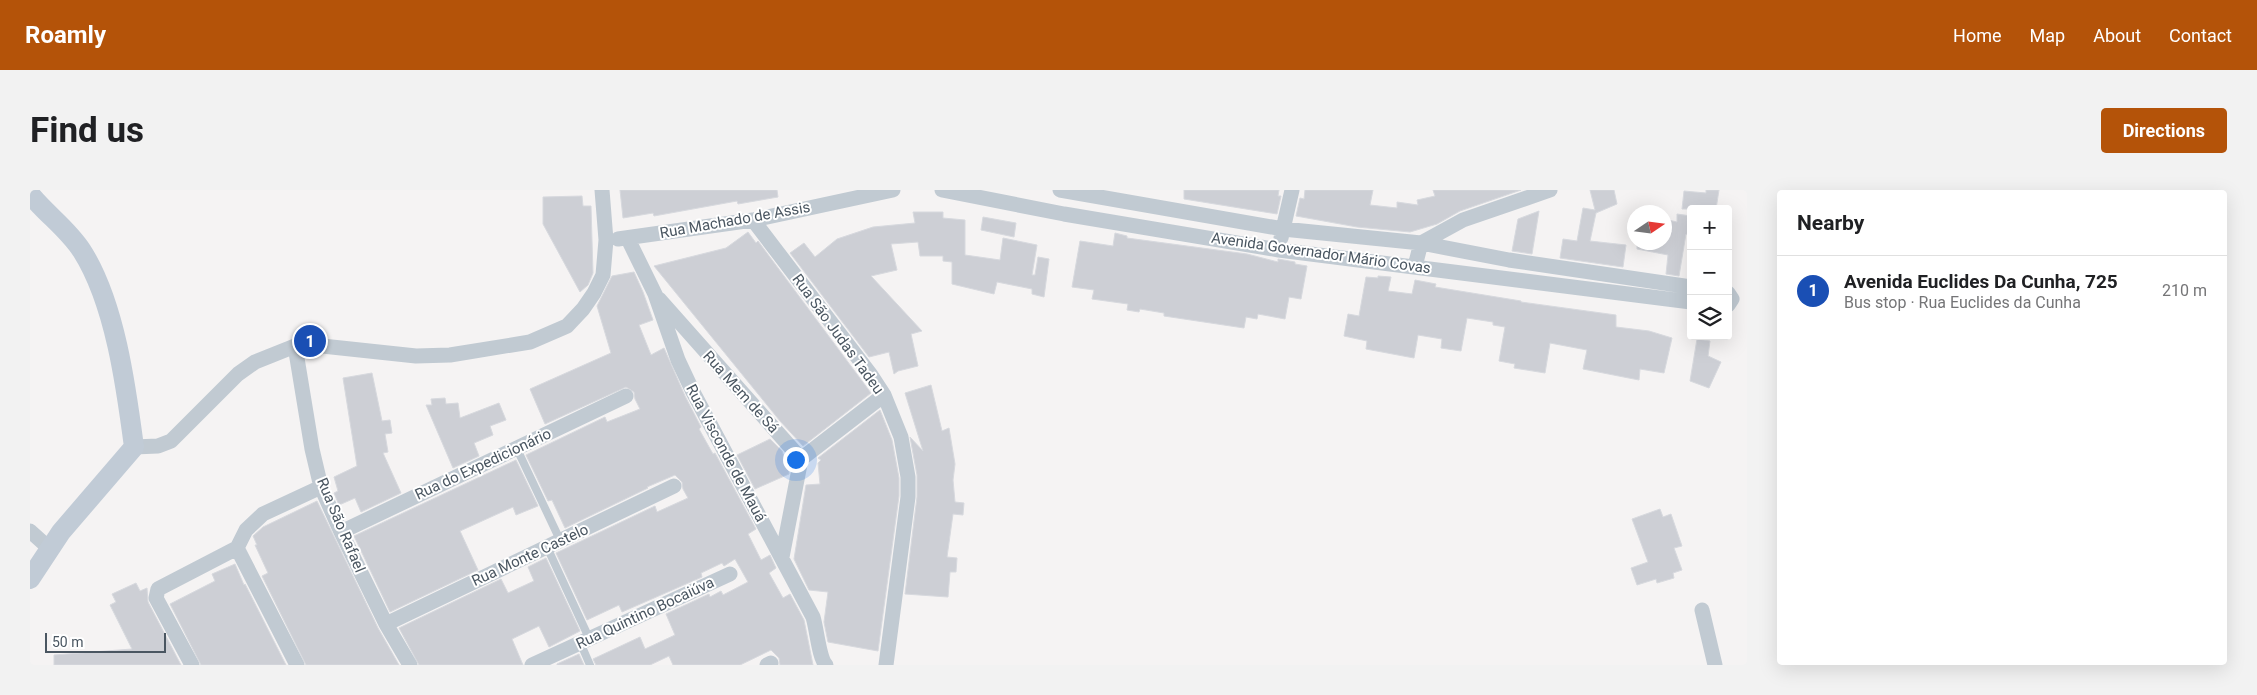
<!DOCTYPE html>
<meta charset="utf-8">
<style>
:root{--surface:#fff;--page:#f2f2f2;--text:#202124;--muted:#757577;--line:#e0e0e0;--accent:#b45309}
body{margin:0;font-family:Roboto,sans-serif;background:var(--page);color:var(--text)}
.controls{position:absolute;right:15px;top:15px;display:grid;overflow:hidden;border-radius:5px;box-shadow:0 5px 20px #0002}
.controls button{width:45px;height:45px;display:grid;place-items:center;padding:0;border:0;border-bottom:1px solid var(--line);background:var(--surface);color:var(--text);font:25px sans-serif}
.compass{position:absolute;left:1597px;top:15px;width:45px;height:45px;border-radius:50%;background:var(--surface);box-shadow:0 5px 20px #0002;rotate:77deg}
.scale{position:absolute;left:15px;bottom:12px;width:121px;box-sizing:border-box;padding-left:5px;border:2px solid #4a5661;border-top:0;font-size:14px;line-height:18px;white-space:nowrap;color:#4a5661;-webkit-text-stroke:4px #fff;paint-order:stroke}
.you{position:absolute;left:765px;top:269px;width:18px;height:18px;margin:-12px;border:4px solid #fff;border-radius:50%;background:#1a73e8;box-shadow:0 0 0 8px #1a73e833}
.badge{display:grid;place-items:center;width:32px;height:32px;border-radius:50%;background:var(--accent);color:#fff;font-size:16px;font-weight:700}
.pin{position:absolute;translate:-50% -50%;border:2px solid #fff;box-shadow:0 1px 5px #0006}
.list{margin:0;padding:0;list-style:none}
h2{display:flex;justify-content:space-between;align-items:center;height:65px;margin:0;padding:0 20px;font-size:21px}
h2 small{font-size:16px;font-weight:400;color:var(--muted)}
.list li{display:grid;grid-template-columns:32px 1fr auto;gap:15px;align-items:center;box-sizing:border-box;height:70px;padding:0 20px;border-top:1px solid var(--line)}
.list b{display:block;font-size:19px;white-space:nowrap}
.list p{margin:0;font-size:16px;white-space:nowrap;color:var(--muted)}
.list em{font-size:16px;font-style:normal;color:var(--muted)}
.icon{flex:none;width:28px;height:28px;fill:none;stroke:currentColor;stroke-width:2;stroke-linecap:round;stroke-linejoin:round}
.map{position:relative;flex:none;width:1717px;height:475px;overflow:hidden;border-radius:5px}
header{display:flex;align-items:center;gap:30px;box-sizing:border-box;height:70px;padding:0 25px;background:var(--accent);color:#fff}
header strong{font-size:24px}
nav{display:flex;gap:28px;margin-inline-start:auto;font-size:18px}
.intro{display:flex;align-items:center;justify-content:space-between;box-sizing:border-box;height:120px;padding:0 30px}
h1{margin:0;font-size:35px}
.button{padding:12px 22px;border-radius:5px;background:var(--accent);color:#fff;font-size:18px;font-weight:700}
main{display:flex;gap:30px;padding:0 30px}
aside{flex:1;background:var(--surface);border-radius:5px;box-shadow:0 5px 20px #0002}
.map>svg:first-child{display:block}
.building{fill:#cdcfd5;stroke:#d7d9de}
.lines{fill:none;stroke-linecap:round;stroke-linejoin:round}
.lane{stroke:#c1cad2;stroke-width:8}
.street{stroke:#c1cad2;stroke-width:15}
.secondary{stroke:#c1cbd6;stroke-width:20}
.labels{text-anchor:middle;stroke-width:4;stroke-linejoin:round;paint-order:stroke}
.street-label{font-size:15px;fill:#4a5661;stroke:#fff}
</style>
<header>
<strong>Roamly</strong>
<nav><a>Home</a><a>Map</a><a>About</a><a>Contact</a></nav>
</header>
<div class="intro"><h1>Find us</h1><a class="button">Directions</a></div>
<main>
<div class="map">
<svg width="1717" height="475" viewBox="0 0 1717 475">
<rect width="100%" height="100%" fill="#f5f3f3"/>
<path class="building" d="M590,0H747L748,7L708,14L707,11L624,26L623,23L593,28Z
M1154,0H1249L1248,6H1251L1247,24L1154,9Z
M1275,0H1343L1340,15L1367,18V12L1388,15L1387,10L1405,6L1403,0H1491L1430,21L1407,34L1380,42L1327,37L1266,26L1270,8L1274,9Z
M1560,0H1584L1587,14L1566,23L1560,51L1596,55L1593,77L1530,68L1533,49L1547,51L1553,18L1565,20Z
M1676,0H1689L1686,19H1652L1654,1L1676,3Z
M552,6L553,16H561L563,83L558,95L550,102L513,34V7Z
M1509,21L1502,64L1482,61L1488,29Z
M883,22H913V28L935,30V65L970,70L973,48L1007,55L1002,85H1005L1008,67L1019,69L1014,107L1002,104V99L967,92L964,104L922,94V72L913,71V66H890L888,52L861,54L867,80L841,86L892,141L881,144L888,176L868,181L864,184L859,162L839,167L760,63L774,53L785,67L807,49L843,37L885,33Z
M1647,24L1661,26V46L1656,44L1649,86L1636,84L1638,65L1607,59V52H1634V29L1647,32Z
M953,27L986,33L984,47L951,40Z
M718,42L726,53L728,51L841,203L773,256L750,231L624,76L696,58Z
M1085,43L1097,46V48L1217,64L1248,72V69L1265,72V74L1277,76L1271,109L1259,107L1255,129L1228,124L1227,129L1216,127L1214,138L1134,126V123L1110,119L1109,122L1097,120L1098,114L1062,109L1064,100L1042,97L1050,51L1083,56Z
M604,82L613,102L623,130L609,135L621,165L634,158L655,206L671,237L669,239L683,264L685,263L726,339L718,344L731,370L740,365L746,378L739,383L753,408L760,404L774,430L783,475H750L749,468L741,460L710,475H643L639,466L620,475H566L563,469L610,447L615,459L645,445L636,424L679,404L680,407L691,401L693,405L718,392L705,369L694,376L692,373L671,383L672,387L592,422L589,415L557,430L526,363L625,316L627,322L658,308L653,299L652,292L645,285L617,297L618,298L535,338L522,310L518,311L496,265L575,227L577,232L610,219L605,209L604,202L596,197L515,234L500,199L581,163L567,116L582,86Z
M1348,86L1361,87L1358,101L1382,104L1385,90L1406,94L1405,97L1491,111V112L1586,125V137L1619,141L1642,148L1634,183L1610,179L1609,190L1553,179L1557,160L1520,153L1515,183L1484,178L1485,174L1469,171L1475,137L1463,135V132L1437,128L1431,161L1411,158L1412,149L1388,145L1384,168L1336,159L1337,151L1314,146L1318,124L1329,126L1336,87L1348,88Z
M1667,149L1680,151L1678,166L1691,172L1679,198L1660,191Z
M342,183L352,231L360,230L362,243L355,244L358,262L353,263L371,303L331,322L325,308L309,315L304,303L308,301L304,287L327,276L313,188Z
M901,195L912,241L919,238L925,274L923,290L925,312L934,313L933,325L923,324L917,367L927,368L926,382H920L918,407L875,404L887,307V285L880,247L893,261L875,203Z
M415,208L416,214L428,213L430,228L469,213L476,230L460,236L463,245L444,253L449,266L423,278L396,215H402L401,209Z
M850,220L862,250L869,288V306L848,461L798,452L794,432L798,402L779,400L764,369L776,295L790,294L788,273L791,270L788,268Z
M740,249L752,261L759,280V284L725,299L707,265Z
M486,270L508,316L486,325L483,317L430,341L448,380L360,422L324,346Z
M287,311L348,438L369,475H276L232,386L238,383L225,355H227L223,346L233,337Z
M1630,319L1633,327L1641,324L1652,356L1644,358L1652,380L1643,383L1644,388L1627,393L1626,389L1607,395L1601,378L1618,372L1602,329Z
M516,368L550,441L519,457L509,436L482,449L493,475H389L369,438L471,389L478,403L504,391L498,377Z
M205,374L214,395L215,394L256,475H171L140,414L185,391L182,384Z
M106,393L110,401L117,398L118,412L151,475H24V465L102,459L80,415L86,412L82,404Z
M549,464L554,475H527V474Z"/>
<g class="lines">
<path class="lane" d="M487,259L530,350
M517,357L559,448
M550,452L560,475"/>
<path class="street" d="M912,0L1034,24L1249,60L1661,112
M1030,0L1253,39L1391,53L1479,70L1661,97
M723,30L841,185L854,205L871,247L878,287V307L856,475
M1251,48L1262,0
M588,49L723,30L863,0
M598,49L625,104L648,170L663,202L783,427C787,440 789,468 796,475
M1385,76L1391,53L1433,30L1520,0
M1698,103L1702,109L1698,115
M629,109L771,269L752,367
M265,156L282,259L291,297L311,342L356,434L380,475
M104,257L128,256L141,251L208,184L225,172L265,156L283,155L386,166L420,165L500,152L537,136L553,119L564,103L573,85L576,50L572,0
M771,269L854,205
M0,341L20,359
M311,342L596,206
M207,358L267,475
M1672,420L1685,475
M356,434L644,296
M162,475L126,408L128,399L207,358L216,340L233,324L291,297
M502,475L700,384
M737,475L741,473"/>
<path class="secondary" d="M0,4C16,24 38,39 52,61C85,113 96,196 104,257L31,342L0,389"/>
</g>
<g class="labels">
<g class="street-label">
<text transform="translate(705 30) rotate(-10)" y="5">Rua Machado de Assis</text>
<text transform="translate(1291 63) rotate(8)" y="5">Avenida Governador Mário Covas</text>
<text transform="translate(808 144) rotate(54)" y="5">Rua São Judas Tadeu</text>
<text transform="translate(711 202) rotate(48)" y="5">Rua Mem de Sá</text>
<text transform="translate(696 263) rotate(62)" y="5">Rua Visconde de Mauá</text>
<text transform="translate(453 274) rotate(-25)" y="5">Rua do Expedicionário</text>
<text transform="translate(311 335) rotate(67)" y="5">Rua São Rafael</text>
<text transform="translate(500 365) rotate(-25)" y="5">Rua Monte Castelo</text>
<text transform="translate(615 423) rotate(-25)" y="5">Rua Quintino Bocaiúva</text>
</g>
</g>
</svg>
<div class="controls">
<button>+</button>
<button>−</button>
<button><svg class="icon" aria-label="layers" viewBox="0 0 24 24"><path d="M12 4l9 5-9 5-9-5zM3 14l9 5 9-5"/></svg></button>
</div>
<svg class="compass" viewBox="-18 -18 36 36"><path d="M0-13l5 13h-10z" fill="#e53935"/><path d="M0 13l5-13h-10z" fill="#757577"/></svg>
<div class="scale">50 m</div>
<div class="you"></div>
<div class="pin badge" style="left:280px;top:151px;background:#1a4fb4">1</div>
</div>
<aside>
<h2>Nearby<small></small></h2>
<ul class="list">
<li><span class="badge" style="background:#1a4fb4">1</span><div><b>Avenida Euclides Da Cunha, 725</b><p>Bus stop · Rua Euclides da Cunha</p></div><em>210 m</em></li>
</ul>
</aside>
</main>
